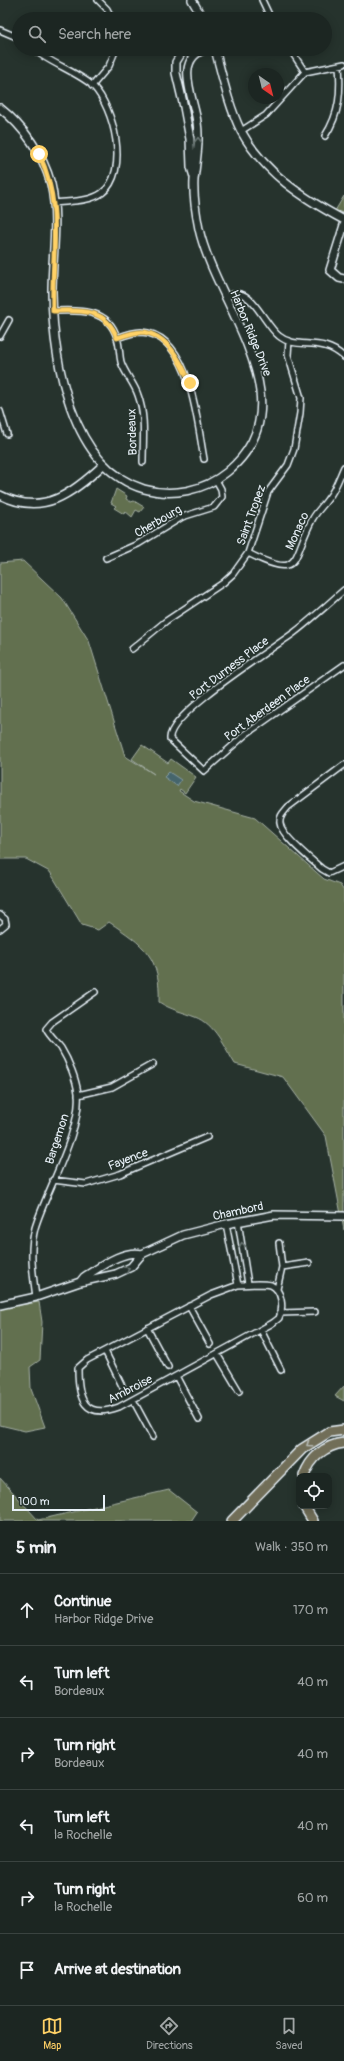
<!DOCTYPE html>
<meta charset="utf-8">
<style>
:root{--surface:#1c2622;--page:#29322f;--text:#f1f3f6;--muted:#a0a5a5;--line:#3a4340;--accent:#ffd166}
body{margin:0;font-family:Pangolin,sans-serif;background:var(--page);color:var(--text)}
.controls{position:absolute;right:12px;bottom:12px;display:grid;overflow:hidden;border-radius:8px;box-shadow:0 2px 10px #0003}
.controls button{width:36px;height:36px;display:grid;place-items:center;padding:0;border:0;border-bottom:1px solid var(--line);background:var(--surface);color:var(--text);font:20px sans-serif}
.compass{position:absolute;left:248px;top:68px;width:36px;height:36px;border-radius:50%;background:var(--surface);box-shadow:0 2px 10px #0003;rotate:145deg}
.scale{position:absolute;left:12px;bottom:10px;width:93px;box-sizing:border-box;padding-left:4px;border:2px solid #e8f1f8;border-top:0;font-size:11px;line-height:14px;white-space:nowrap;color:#e8f1f8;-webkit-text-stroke:3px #26332d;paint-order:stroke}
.stop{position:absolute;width:12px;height:12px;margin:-9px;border:3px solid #ffd166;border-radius:50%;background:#fff}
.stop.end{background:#ffd166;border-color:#fff;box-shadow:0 1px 4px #0008}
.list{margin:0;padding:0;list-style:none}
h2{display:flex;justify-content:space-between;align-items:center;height:52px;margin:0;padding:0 16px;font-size:17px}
h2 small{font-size:13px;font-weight:400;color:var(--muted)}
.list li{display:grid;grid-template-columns:26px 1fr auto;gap:12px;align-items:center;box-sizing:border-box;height:72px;padding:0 16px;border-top:1px solid var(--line)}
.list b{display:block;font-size:15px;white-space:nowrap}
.list p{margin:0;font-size:13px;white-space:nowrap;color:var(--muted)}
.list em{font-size:13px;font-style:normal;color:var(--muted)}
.icon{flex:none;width:22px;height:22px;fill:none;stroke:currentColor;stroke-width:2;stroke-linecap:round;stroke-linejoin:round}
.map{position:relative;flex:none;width:344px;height:1521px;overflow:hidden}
.search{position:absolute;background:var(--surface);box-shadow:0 2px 10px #0003;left:12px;right:12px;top:12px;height:44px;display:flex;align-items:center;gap:10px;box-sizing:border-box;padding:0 14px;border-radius:22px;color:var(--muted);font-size:15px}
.sheet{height:484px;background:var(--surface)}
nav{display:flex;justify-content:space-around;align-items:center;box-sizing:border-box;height:56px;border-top:1px solid var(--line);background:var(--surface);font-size:11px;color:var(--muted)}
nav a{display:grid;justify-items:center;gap:2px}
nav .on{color:var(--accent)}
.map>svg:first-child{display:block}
.green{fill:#626f50;stroke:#a5b0a4}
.water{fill:#45656c;stroke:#869da4}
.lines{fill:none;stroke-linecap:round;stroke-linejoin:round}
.street-casing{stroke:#e8f1f8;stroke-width:8}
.secondary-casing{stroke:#e8f1f8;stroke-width:10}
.highway-casing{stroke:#e8f1f8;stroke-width:12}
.street{stroke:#26332d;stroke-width:5}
.secondary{stroke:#26332d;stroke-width:7}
.highway{stroke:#716e59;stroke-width:9}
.oneway{stroke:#6a7674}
.oneway2{stroke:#b8bdb8}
.route{stroke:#ffd166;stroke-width:5}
.labels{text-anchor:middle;stroke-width:3.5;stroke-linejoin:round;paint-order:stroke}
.street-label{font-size:12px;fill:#e8f1f8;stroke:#26332d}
</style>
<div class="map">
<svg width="344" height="1521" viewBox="0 0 344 1521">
<rect width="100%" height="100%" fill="#26332d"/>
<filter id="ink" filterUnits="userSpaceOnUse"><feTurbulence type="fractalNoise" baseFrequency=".025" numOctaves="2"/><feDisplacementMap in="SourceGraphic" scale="8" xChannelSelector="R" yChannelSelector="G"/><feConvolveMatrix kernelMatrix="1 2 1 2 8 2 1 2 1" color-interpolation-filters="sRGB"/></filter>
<g filter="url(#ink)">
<path class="green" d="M344,196V213L335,211Z
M116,489L127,496L126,499L131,502L134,501L144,507L140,512L136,510L132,517L125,511L124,514L114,508L116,506L111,503Z
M23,561L62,598L89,641L125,756L154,774L132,759L142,745L168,763L171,759L196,777L185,793L180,789L179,791L194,801L255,818L324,879L340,885L344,891V1230L326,1136L283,1077L235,1064C225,1048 215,1024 196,1017C183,1012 171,1010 159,1002C161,957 144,945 109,922L98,930L82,925L50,872L26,859H0V563Z
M39,1302L42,1322L40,1360L30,1367L31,1389L45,1427L25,1431L0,1425V1308Z
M344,1386V1401L335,1396Z
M0,1478L38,1520L169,1490L197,1512L191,1521H0Z"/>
<path class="water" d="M169,772L181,780L177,786L164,777Z"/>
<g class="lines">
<g class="street-casing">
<path id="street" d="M98,0L107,9L112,19
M262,0L271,19
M0,30L19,38
M33,49C50,63 79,73 93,86C114,108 130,172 102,193C89,202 70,201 54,203
M290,49L305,72
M92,86L109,66L116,49
M241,131L266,115L305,72L344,64
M325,136C340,113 341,92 339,65
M225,297C230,295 235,293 240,294C254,296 267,327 279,336C297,351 321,335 344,357
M53,311C78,310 109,308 117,338C120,346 119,354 121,362C125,374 134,383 138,395C146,417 143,440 143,462
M0,336L9,320
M117,338C125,335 133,332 141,332C191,334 197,423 204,459
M0,411L7,434
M248,553C303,581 291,559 312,520C316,512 322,507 327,500C335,491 339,478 344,467
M106,558L138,544L182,517L214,507L222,497L221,489L216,480
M344,590C328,604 312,619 295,632C274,648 167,714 170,739L204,771L246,734L344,665
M132,649L166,621L223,583L233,574L248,553L268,492L288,465L294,449L300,413L301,398L288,355L289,341
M344,765L288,807C284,812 279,816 280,823C281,836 312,860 322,869L329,873L344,866
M0,915L5,919L6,924L0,929
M78,1095L112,1087L153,1064
M53,1180L86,1184L120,1174L207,1137
M238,1221L248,1284
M226,1224L238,1285
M279,1243L282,1267
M258,1284C262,1284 267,1284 271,1285C282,1290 284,1308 279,1318C277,1320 274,1322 271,1324L119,1407C84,1420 78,1399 78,1368L87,1360L211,1295L238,1285Z
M277,1289L282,1267L309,1263
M36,1297C33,1274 29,1252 35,1228C46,1191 82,1131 78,1093C76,1079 69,1061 61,1048C56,1041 50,1037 46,1029L52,1022L95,992
M189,1306L210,1344
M280,1313L315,1312
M147,1328L168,1367
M261,1330L281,1370
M105,1351L124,1390
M217,1354L239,1391
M176,1376L199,1419
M133,1400L153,1437"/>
</g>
<g class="secondary-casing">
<path id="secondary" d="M192,0L203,19
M184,49L176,62V73L184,107L190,139L191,167L194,177
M215,49C222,75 229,107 241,131C264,173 303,198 344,220
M0,108C24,127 43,154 51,184C59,219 52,256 52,292C53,358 70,467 144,489C172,497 204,491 227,472C310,404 216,306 199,229C196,214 193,196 194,180C196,161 200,142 197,122C194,98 173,59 206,49
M344,225L330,270L339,278L344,279
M0,495C43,517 73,493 103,465
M80,1282L84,1277C99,1268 123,1249 142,1254
M0,1305L36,1297L80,1282L116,1274L131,1267L142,1254L183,1235L226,1224L274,1215L344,1216"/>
</g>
<g class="highway-casing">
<path id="highway" d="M304,1476C310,1458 325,1445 344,1443
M304,1506L313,1521
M232,1521L302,1449L329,1432L344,1430"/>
</g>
<use href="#street" class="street"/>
<use href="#secondary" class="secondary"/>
<use href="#highway" class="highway"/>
</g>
<defs><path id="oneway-chevron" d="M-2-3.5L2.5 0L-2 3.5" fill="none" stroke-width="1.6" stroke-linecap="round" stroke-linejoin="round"/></defs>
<g class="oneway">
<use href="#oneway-chevron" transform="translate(198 140) rotate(-89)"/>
<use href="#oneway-chevron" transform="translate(242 1245) rotate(-99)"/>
<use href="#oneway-chevron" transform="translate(127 1269) rotate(-29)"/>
</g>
<use class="oneway2" href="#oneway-chevron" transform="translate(309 1444) rotate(145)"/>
</g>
<g class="lines" filter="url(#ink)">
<path class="route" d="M39,154C64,207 51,255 53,311C80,310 106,308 117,338C125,335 134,332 142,332C167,334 181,362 190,383"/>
</g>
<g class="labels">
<g class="street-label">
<text transform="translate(251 333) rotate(68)" y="4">Harbor Ridge Drive</text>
<text transform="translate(132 432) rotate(-92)" y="4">Bordeaux</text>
<text transform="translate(251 515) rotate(-70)" y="4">Saint Tropez</text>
<text transform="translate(158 521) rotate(-30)" y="4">Cherbourg</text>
<text transform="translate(297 531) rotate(-66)" y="4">Monaco</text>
<text transform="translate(229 668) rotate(-37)" y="4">Port Durness Place</text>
<text transform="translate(267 708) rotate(-36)" y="4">Port Aberdeen Place</text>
<text transform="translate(57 1139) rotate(-72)" y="4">Bargemon</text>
<text transform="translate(128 1159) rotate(-21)" y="4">Fayence</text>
<text transform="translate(238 1211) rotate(-12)" y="4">Chambord</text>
<text transform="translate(130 1389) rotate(-27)" y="4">Ambroise</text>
</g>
</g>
</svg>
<div class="controls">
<button><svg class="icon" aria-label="locate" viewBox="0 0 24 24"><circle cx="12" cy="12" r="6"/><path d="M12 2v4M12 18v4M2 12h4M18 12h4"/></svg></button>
</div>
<svg class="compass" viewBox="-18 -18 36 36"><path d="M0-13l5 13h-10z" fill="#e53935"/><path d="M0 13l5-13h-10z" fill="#a0a5a5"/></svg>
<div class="scale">100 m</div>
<div class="stop" style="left:39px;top:154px"></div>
<div class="stop end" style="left:190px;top:383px"></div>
<div class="search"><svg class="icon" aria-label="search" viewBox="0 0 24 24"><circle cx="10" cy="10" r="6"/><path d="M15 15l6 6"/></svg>Search here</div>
</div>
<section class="sheet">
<h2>5 min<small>Walk · 350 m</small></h2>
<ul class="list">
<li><svg class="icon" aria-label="ahead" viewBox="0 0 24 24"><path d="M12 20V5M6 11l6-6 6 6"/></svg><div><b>Continue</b><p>Harbor Ridge Drive</p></div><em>170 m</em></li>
<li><svg class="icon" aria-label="left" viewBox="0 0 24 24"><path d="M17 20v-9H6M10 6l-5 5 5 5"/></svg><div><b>Turn left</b><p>Bordeaux</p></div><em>40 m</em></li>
<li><svg class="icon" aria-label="right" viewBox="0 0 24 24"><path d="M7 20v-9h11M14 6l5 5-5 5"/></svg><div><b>Turn right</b><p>Bordeaux</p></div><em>40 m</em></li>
<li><svg class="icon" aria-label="left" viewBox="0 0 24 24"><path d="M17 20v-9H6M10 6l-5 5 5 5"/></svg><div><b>Turn left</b><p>la Rochelle</p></div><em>40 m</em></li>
<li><svg class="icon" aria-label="right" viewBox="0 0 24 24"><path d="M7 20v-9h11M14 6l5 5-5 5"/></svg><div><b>Turn right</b><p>la Rochelle</p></div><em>60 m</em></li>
<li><svg class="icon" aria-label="arrive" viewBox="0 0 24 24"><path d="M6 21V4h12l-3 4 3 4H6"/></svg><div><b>Arrive at destination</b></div></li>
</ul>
</section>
<nav>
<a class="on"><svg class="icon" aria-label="map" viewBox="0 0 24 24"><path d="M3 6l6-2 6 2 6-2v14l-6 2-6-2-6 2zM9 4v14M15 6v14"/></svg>Map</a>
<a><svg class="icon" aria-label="directions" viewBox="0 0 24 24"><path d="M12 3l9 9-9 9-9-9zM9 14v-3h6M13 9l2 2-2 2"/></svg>Directions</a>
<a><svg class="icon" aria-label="saved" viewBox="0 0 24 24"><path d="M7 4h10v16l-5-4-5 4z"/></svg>Saved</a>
</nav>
